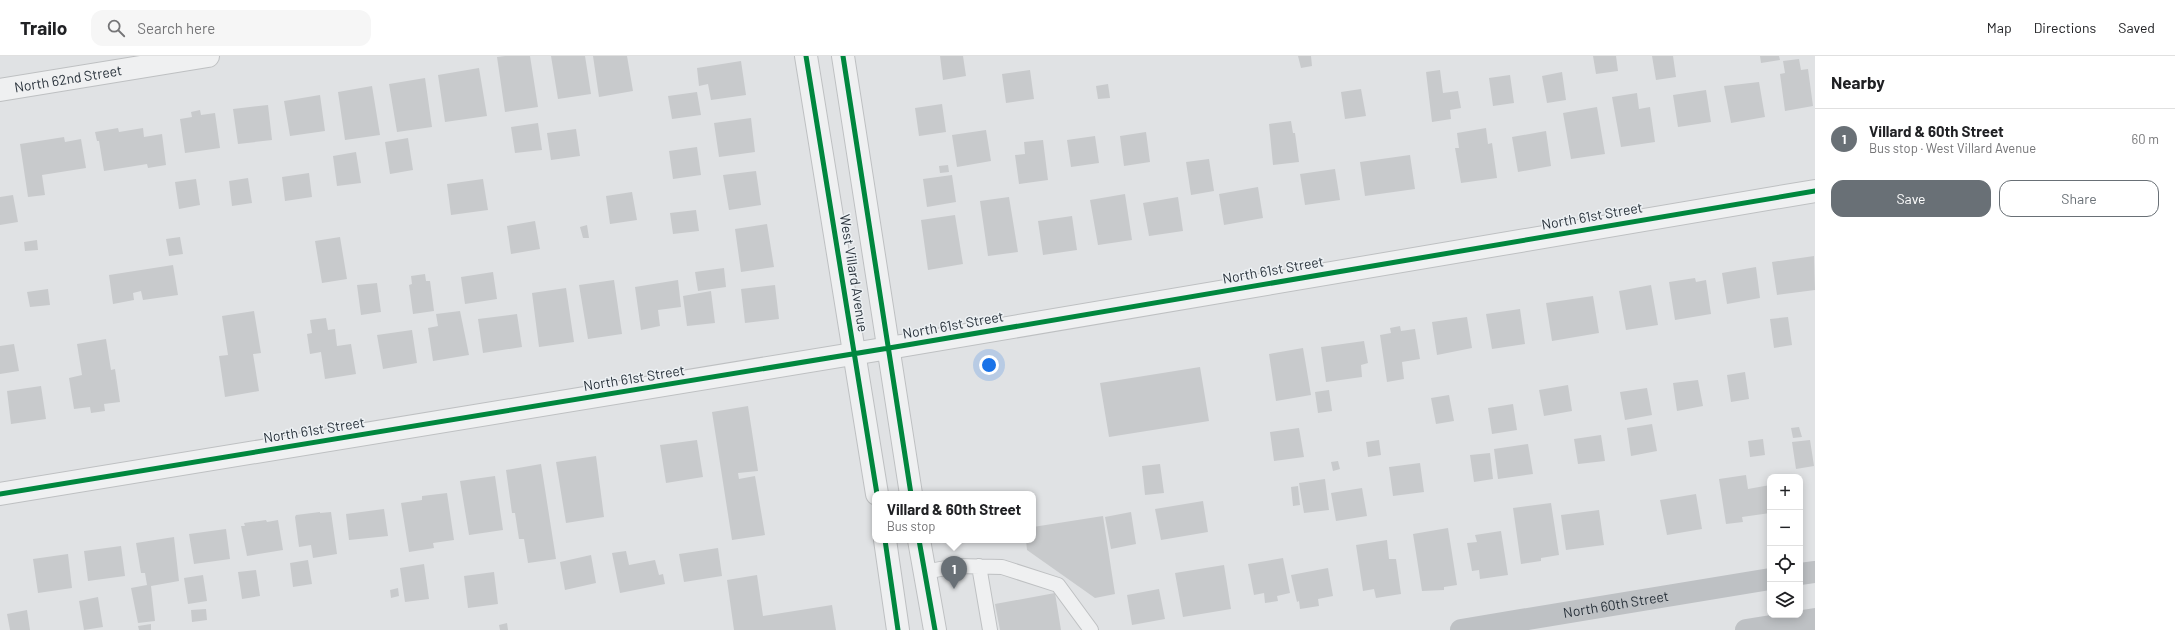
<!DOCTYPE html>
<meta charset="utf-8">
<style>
:root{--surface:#fff;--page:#f6f6f6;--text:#202124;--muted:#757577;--line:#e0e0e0;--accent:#697076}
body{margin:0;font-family:Barlow,sans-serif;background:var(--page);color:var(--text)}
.controls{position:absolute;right:12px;bottom:12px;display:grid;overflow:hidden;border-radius:8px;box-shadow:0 2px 10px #0003}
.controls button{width:36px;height:36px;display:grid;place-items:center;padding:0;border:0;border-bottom:1px solid var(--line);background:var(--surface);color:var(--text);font:20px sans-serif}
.you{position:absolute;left:989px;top:309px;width:14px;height:14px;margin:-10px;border:3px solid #fff;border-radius:50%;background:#1a73e8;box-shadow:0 0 0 6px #1a73e833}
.badge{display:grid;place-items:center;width:26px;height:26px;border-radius:50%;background:var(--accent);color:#fff;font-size:13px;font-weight:700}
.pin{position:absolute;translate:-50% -33px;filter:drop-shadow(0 1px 2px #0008)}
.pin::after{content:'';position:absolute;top:21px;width:14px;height:12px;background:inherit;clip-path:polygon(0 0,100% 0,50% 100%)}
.popup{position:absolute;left:872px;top:435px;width:164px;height:52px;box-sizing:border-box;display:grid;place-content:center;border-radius:8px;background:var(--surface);filter:drop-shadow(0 1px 3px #0005);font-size:13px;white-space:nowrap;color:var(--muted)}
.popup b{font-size:15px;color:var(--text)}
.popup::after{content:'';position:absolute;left:50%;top:100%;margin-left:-8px;border:8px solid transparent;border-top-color:var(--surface)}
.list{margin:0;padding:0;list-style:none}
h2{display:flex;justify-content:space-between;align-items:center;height:52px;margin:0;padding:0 16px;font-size:17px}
h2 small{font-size:13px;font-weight:400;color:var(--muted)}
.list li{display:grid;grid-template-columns:26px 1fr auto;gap:12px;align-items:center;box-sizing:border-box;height:60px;padding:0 16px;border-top:1px solid var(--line)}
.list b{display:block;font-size:15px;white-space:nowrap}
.list p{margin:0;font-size:13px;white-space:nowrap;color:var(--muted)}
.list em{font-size:13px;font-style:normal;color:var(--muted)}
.actions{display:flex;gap:8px;padding:12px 16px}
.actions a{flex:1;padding:9px 0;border:1px solid var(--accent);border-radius:12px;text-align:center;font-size:14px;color:var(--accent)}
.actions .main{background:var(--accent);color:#fff}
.icon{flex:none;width:22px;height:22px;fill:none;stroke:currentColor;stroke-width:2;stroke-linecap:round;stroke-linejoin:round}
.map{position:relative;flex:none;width:1815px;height:574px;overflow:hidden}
header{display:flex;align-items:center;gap:24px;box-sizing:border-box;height:56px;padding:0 20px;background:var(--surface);border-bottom:1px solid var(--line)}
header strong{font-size:19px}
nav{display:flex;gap:22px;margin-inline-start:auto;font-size:14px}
.search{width:280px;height:36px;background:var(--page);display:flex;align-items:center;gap:10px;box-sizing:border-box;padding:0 14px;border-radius:12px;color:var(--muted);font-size:15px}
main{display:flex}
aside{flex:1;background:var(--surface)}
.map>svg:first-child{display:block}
.building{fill:#c8cacc}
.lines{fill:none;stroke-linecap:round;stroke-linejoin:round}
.service-casing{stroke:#bec0c2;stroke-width:16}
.minor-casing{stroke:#bec0c2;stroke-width:24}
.tertiary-casing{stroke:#bec0c2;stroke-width:24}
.service{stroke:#eff0f1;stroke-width:14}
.minor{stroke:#eff0f1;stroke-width:22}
.tertiary{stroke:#eff0f1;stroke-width:22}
.secondary{stroke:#bec1c4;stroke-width:22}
.cycleway-casing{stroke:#edf1f4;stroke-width:8}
.cycleway{stroke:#00873e;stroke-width:5}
.labels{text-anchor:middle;stroke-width:3;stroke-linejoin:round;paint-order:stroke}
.street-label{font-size:14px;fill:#29323b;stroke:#edf1f4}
</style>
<header>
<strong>Trailo</strong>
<div class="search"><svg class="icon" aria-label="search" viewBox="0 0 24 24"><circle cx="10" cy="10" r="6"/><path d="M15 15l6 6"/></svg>Search here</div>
<nav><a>Map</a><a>Directions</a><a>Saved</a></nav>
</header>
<main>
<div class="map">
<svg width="1815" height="574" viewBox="0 0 1815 574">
<rect width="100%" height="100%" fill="#e0e2e4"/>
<path class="building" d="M505,0H530L538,51L505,56L497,1Z
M551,0H585L591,38L558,43Z
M593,0H627L633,35L599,41Z
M940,0H963L966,20L943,24Z
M1298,0H1311L1312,10L1301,12Z
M1593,0H1616L1618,15L1596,18Z
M1652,0H1673L1676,21L1656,24Z
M1760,0H1779L1780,4L1761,7Z
M1799,3L1801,14L1808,13L1813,50L1785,55L1780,18L1785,17L1783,5Z
M741,5L746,39L711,44L708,28L699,30L697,12Z
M479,12L487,60L445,66L438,19Z
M1030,14L1034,43L1006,47L1002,18Z
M1440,14L1443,37L1458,35L1461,52L1450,54L1451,63L1432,66L1426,16Z
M1562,16L1566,44L1547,47L1542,20Z
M1510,19L1514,47L1493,50L1489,22Z
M425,22L432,71L397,76L389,28Z
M1759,26L1765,61L1731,67L1724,30Z
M1108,28L1110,42L1098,43L1096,30Z
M372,30L380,79L345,84L338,36Z
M1361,33L1366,60L1345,63L1341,36Z
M1706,34L1711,66L1678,71L1673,39Z
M697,36L701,59L672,63L668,40Z
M1637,37L1639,53L1650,51L1655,86L1621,91L1612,41Z
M320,39L325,75L290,80L284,45Z
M942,48L946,76L919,80L915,52Z
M268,49L272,84L238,88L233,53Z
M1597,51L1605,98L1571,103L1563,57Z
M200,54L201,59L215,57L220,92L185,97L180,63L192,61L191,56Z
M751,62L755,96L719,101L714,67Z
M1291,65L1293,77H1295L1299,106L1273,109L1269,68Z
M538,67L542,94L515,97L511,71Z
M118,72L119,76L143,72L144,81L162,78L166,109L148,112L147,108L104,115L99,85H97L95,76Z
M1486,72L1488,88L1492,87L1497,122L1461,127L1455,92H1459L1457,77Z
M576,73L580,100L551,104L547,77Z
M986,74L991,105L957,111L952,79Z
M1546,75L1551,110L1518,116L1512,81Z
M1146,76L1150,106L1124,110L1120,80Z
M1095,80L1099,107L1071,111L1067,84Z
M64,81L65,86L81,83L86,112L42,119L45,139L28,141L20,88Z
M408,82L413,114L390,118L385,86Z
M1043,84L1048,124L1019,128L1015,99L1025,98L1024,86Z
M697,91L701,119L673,123L669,95Z
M356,96L361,127L337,130L333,100Z
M1410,99L1415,133L1365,140L1360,106Z
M1209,103L1214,135L1191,139L1186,106Z
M948,109L949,116L940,117L939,110Z
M1335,113L1340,144L1305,149L1300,118Z
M756,115L761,149L729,154L723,119Z
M309,117L312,141L285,145L282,121Z
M952,119L956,146L927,151L923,123Z
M248,122L252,147L232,150L229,125Z
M196,123L200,149L179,153L175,126Z
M483,123L488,154L451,159L447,128Z
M1258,131L1263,162L1224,169L1219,138Z
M632,136L637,164L610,168L606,140Z
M1125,138L1132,184L1098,189L1090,144Z
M13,139L18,166L0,169V141Z
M1009,141L1018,196L988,200L980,145Z
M1178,141L1183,175L1149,180L1143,147Z
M696,154L699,175L673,178L670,157Z
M955,159L963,208L928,214L921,164Z
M1072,160L1077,194L1043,199L1038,165Z
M535,165L540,193L511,198L507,170Z
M767,168L774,211L741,216L735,173Z
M587,169L589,182H583L580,171Z
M180,181L183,198L169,200L166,183Z
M340,181L347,223L322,227L315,185Z
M37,184L38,194L25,195L24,186Z
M1814,200L1815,234L1777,239L1772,206Z
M173,209L178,239L143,244L141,235L133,237L134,244L113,248L109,219Z
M1756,211L1760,242L1727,248L1722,217Z
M724,212L726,231L698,235L695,216Z
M493,216L497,243L465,248L461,221Z
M425,218L426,225H430L434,255L413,258L409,229L412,228L411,220Z
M1695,222L1696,226L1706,224L1711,258L1675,264L1669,226Z
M614,224L622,278L588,283L579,229Z
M678,224L681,251L658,254L660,270L641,274L635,231Z
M377,227L381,256L361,259L357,229Z
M775,229L779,263L745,267L741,233Z
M1651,229L1658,269L1626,274L1619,235Z
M566,232L574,286L539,291L532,237Z
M48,233L50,249L30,251L27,236Z
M711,235L715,267L687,270L683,240Z
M1593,240L1599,277L1552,285L1546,247Z
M1520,253L1525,288L1492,293L1486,258Z
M254,255L261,297L253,298L259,335L225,341L219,300L228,299L222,260Z
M460,255L469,299L433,305L428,272L438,270L436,258Z
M517,258L522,291L483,297L478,263Z
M1467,261L1472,292L1437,299L1432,266Z
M1788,261L1792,289L1774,292L1770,263Z
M326,262L328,274L335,273L337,290L351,288L356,318L325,323L321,296L310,298L307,278L312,277L310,264Z
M1400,270L1401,275L1415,273L1420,303L1402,306L1404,323L1387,326L1380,279L1391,277L1390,272Z
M412,274L417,307L383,313L377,279Z
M106,283L111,314L115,313L120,346L104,348L105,355L91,357L90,351L74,353L69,322L82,319L77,288Z
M1364,285L1368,307L1361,309L1362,321L1326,326L1321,291Z
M14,288L19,315L0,318V290Z
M1303,292L1311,339L1276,345L1269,298Z
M1200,311L1209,365L1109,381L1100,327Z
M1745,316L1749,343L1731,346L1727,319Z
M1698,324L1703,350L1677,355L1673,327Z
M1568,329L1572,355L1544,360L1539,334Z
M41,330L46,363L11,368L7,335Z
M1647,332L1652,359L1625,364L1620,336Z
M1329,334L1332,355L1318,357L1315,336Z
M1449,339L1454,365L1436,368L1431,342Z
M1513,348L1517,374L1492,378L1488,352Z
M748,350L758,415L738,417L739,423L755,420L765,479L732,484L712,356Z
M1652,368L1657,395L1631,400L1627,372Z
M1799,371L1802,381L1793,382L1791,372Z
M1299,372L1304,401L1274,405L1270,376Z
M1601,379L1605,405L1578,408L1574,383Z
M1763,383L1765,399L1750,401L1748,385Z
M697,384L703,421L666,427L660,389Z
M1379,384L1381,399L1368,401L1366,386Z
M1810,384L1814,410L1796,413L1792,386Z
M1528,388L1533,418L1498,423L1494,393Z
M1490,397L1493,423L1474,426L1470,399Z
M596,400L604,461L566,467L556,406Z
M1338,405L1340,413L1333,415L1331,406Z
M1420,407L1424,436L1393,440L1389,411Z
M541,408L556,503L528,507L524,483H519L515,457H512L506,414Z
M1160,408L1164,437L1145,439L1142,410Z
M1746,419L1748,433L1770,429V457L1742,461L1743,466L1726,468L1719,423Z
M495,420L503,474L469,479L460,425Z
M1325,423L1329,454L1304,457L1299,427Z
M1298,430L1300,449L1293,450L1291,431Z
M1362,432L1367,460L1336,465L1331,437Z
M447,437L454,484L433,487L434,492L409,496L401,447L422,444V440Z
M1696,438L1702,473L1667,479L1660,444Z
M1203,445L1208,476L1161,484L1155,453Z
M1551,447L1559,499L1541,502V505L1521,508L1513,452Z
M384,453L388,480L349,484L346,458Z
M1599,454L1604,489L1566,494L1561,459Z
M320,456V457L331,456L337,498L313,502L311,489L299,491L295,461L296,459Z
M1131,456L1136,488L1111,493L1105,461Z
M1103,460L1115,538L1095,542L1027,494L1026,484H1033V471Z
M266,464L267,466L278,464L283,494L247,500L241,470H245L244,467Z
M1448,472L1457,529L1444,531V534L1422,535L1413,478Z
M226,473L230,503L194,508L189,478Z
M1501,475L1508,519L1480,523L1479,514L1472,515L1467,487L1477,486L1475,479Z
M174,481L179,525L151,530L155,565L138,567L131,532L147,529L145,517H141L136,487Z
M1387,484L1389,503H1396L1401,538L1376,542L1374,533L1363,535L1356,489Z
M121,490L125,520L88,525L84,495Z
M718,492L722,520L684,526L679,498Z
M626,495L629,509L655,504L659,519L663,518L665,528L620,537L612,497Z
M68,498L72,532L38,537L33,503Z
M591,499L596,527L565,534L560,506Z
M1283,502L1290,537L1277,540L1278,545L1265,547L1264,537L1254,539L1248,508Z
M308,504L312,528L293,531L290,507Z
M424,508L429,543L405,546L400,512Z
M1224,509L1231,553L1183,561L1175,517Z
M1328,512L1333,540L1318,543L1319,550L1300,553L1299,545L1297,546L1291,519Z
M256,514L260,540L242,543L238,516Z
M494,516L498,548L468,552L464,520Z
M203,519L207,545L188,548L184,522Z
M757,519L763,560L832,549L836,574H734L727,524Z
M398,532L399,540L391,542L390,534Z
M1159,533L1165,563L1132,569L1127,539Z
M1055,537L1061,574H1000L995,548Z
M98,541L103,571L84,574L79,545Z
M206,553L207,564L192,566L191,554Z
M27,554L30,574H10L7,558Z
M507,567L508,574H500L499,569Z
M151,568V574H139L138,570Z"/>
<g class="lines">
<g class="service-casing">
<path id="service" d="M979,510L990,574
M924,516L957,510L1002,511L1058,529L1091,574"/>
</g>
<g class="minor-casing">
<g id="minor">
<path id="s1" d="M0,34L208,0"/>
<path d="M0,438L889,292L1815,135"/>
</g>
</g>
<g class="tertiary-casing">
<path id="tertiary" d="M806,0L877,438
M843,0L911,438
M885,484L898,574
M919,484L935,574"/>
</g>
<use href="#service" class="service"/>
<use href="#minor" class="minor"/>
<use href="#tertiary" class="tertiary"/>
<g class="secondary">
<path d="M1800,518L1815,516"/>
<path id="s2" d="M1461,574L1770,523"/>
<path d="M1746,574L1815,563"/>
</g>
<g class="cycleway-casing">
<path id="cycleway" d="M806,0L877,438
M843,0L911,438
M0,438L889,292L1815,135
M885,484L898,574
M919,484L935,574"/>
</g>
<use href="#cycleway" class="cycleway"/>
</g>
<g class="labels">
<g class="street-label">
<text dy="5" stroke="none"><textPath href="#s1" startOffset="69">North 62nd Street</textPath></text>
<text transform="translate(1592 160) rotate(-10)" y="5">North 61st Street</text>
<text transform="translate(1273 214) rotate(-10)" y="5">North 61st Street</text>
<text transform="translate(854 217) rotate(81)" y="5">West Villard Avenue</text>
<text transform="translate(953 269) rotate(-10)" y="5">North 61st Street</text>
<text transform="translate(634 322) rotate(-9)" y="5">North 61st Street</text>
<text transform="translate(314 374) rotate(-9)" y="5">North 61st Street</text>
<text dy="5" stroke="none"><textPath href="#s2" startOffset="157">North 60th Street</textPath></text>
</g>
</g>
</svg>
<div class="controls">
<button>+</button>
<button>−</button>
<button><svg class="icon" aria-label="locate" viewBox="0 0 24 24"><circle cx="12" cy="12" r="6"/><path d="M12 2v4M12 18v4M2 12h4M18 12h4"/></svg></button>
<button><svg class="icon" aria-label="layers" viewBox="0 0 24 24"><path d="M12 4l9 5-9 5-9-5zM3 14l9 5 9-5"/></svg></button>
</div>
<div class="you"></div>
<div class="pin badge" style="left:954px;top:533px">1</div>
<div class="popup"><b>Villard &amp; 60th Street</b>Bus stop</div>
</div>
<aside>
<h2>Nearby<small></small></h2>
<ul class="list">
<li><span class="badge">1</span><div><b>Villard &amp; 60th Street</b><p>Bus stop · West Villard Avenue</p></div><em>60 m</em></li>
</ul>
<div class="actions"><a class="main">Save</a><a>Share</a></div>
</aside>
</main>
